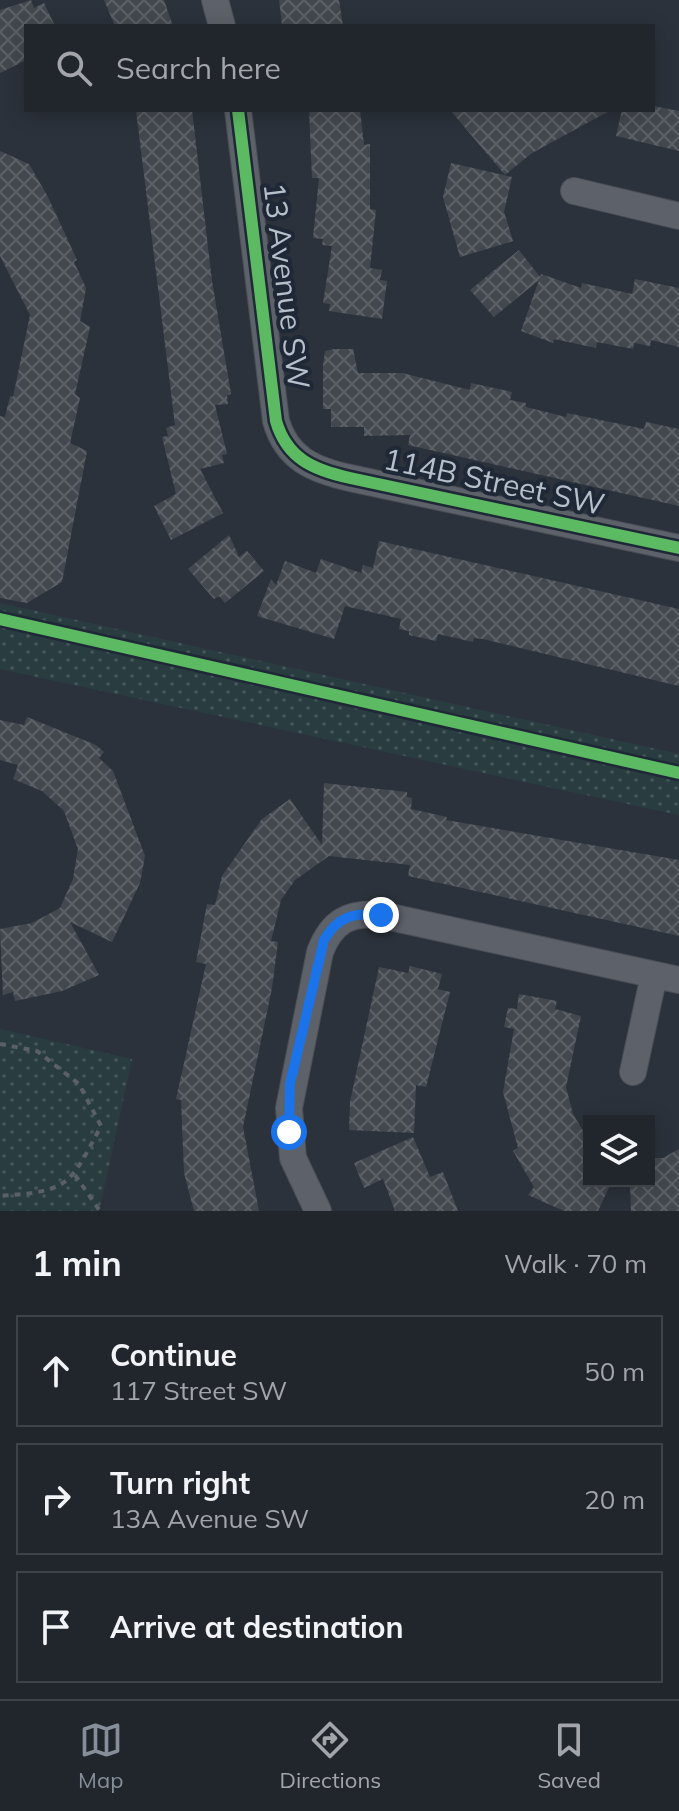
<!DOCTYPE html>
<meta charset="utf-8">
<style>
:root{--surface:#21262c;--page:#2d3238;--text:#f1f3f6;--muted:#a2a5a9;--line:#3e4348;--accent:#868e99}
body{margin:0;font-family:Mulish,sans-serif;background:var(--page);color:var(--text)}
.controls{position:absolute;right:24px;bottom:24px;display:grid;overflow:hidden;border-radius:0px;box-shadow:0 4px 20px #0003}
.controls button{width:72px;height:72px;display:grid;place-items:center;padding:0;border:0;border-bottom:2px solid var(--line);background:var(--surface);color:var(--text);font:40px sans-serif}
.stop{position:absolute;width:24px;height:24px;margin:-18px;border:6px solid #1a73e8;border-radius:50%;background:#fff}
.stop.end{background:#1a73e8;border-color:#fff;box-shadow:0 2px 8px #0008}
.list{margin:0;padding:0;list-style:none}
h2{display:flex;justify-content:space-between;align-items:center;height:104px;margin:0;padding:0 32px;font-size:34px}
h2 small{font-size:26px;font-weight:400;color:var(--muted)}
.list li{display:grid;grid-template-columns:52px 1fr auto;gap:24px;align-items:center;box-sizing:border-box;height:112px;margin:0 16px 16px;padding:0 16px;border:2px solid var(--line);border-radius:0px}
.list b{display:block;font-size:30px;white-space:nowrap}
.list p{margin:0;font-size:26px;white-space:nowrap;color:var(--muted)}
.list em{font-size:26px;font-style:normal;color:var(--muted)}
.icon{flex:none;width:44px;height:44px;fill:none;stroke:currentColor;stroke-width:2;stroke-linecap:round;stroke-linejoin:round}
.map{position:relative;flex:none;width:679px;height:1211px;overflow:hidden}
.search{position:absolute;background:var(--surface);box-shadow:0 4px 20px #0003;left:24px;right:24px;top:24px;height:88px;display:flex;align-items:center;gap:20px;box-sizing:border-box;padding:0 28px;border-radius:0px;color:var(--muted);font-size:30px}
.sheet{height:488px;background:var(--surface)}
nav{display:flex;justify-content:space-around;align-items:center;box-sizing:border-box;height:112px;border-top:2px solid var(--line);background:var(--surface);font-size:22px;color:var(--muted)}
nav a{display:grid;justify-items:center;gap:4px}
nav .on{color:var(--accent)}
.map>svg:first-child{display:block}
.park{fill:url(#park-dots)}
.building{fill:url(#building-cross-hatch)}
.lines{fill:none;stroke-linecap:round;stroke-linejoin:round}
.street-casing{stroke:#4a4e55;stroke-width:28}
.path{stroke:#5a6066;stroke-width:4;stroke-dasharray:6 6;stroke-linecap:butt}
.street{stroke:#5d6169;stroke-width:26}
.cycleway-casing{stroke:#1f2836;stroke-width:17}
.cycleway{stroke:#5cba63;stroke-width:12}
.route{stroke:#1a73e8;stroke-width:10}
.labels{text-anchor:middle;stroke-width:8;stroke-linejoin:round;paint-order:stroke}
.street-label{font-size:30px;fill:#b7bfcb;stroke:#1f2836}
</style>
<div class="map">
<svg width="679" height="1211" viewBox="0 0 679 1211">
<defs>
<pattern id="park-dots" width="8" height="8" patternUnits="userSpaceOnUse" patternTransform="scale(2)"><rect width="8" height="8" fill="#293d41"/><path d="M2 2h.1M6 6h.1" fill="none" stroke="#46575b" stroke-width="1.8" stroke-linecap="round"/></pattern>
<pattern id="building-cross-hatch" width="8" height="8" patternUnits="userSpaceOnUse" patternTransform="scale(2)"><rect width="8" height="8" fill="#43484f"/><path d="M0 0l8 8M0 8l8-8" fill="none" stroke="#5c6167"/></pattern>
</defs>
<rect width="100%" height="100%" fill="#2c323b"/>
<path class="park" d="M0,603L679,754V815L0,669Z
M0,1029L132,1059L99,1211H0Z"/>
<path class="building" d="M31,0L34,8L44,3L55,26H26V60L0,73V10Z
M104,0H164L173,26H115Z
M279,0H339L343,26H282Z
M653,106L679,111V151L616,136L622,110H653Z
M136,110H192L212,281L231,394L227,395L228,404L215,405L227,454L222,455L224,463L200,469L223,513L171,540L154,506L176,494L162,437L168,436L166,428L175,425Z
M309,110H360L364,145L370,144V209L376,210L370,268L382,270L380,280L387,281L382,319L329,311L330,304L323,303L332,246L322,245L323,239L313,238L319,178H312Z
M450,110H611L532,153L505,175Z
M0,151L29,164L48,197L77,260L74,262L86,288L80,321L90,327L75,394L80,398L70,443L87,451L62,582L27,603L0,598V416L5,417L10,396L13,397L30,315L0,256Z
M451,163L512,177L504,212L513,241L460,257L443,197Z
M519,250L540,277L541,274L581,288L582,283L632,294L635,279L679,288V347L651,340L650,346L634,343L633,349L597,342L596,348L554,339L553,343L521,331L539,280L494,317L470,290Z
M334,349H353L358,373H402L470,390L471,383L512,392L510,400L526,403V407L566,417L567,413L644,429L646,422L679,429V506L408,445L410,435L364,436V427H331V409H323V365L325,351Z
M229,535L239,557L247,551L264,571L225,603L219,596L214,599L188,569Z
M379,541L679,609V686L483,639L474,638L473,642L438,634L436,641L409,635V631L399,629L401,619L345,606L334,639L257,616L271,579L276,585L285,561L316,573L321,559L361,573L363,565L373,568Z
M27,717L96,745L104,752L99,758L113,771L145,856L140,883L112,942L70,922L99,975L62,991L15,1001L13,992L3,995L0,929L32,923L60,908L73,879L78,849L64,811L42,791L13,779L18,765L0,760V720L24,725Z
M324,783L407,792V797L412,798L411,809L447,817L446,820L679,860V936L408,876L410,865L329,856L295,880L281,900L271,941L278,942L272,988L243,1127L259,1211H194L184,1173L181,1100L176,1099L206,964L196,962L207,904L215,905L222,876L262,819L290,799L322,845Z
M410,966L442,974L438,989L450,992L426,1087L416,1085L414,1133L349,1130L350,1102L379,967L408,973Z
M519,994L557,1001L555,1009L581,1016L566,1087L573,1114L589,1141V1181H612L598,1211H564L528,1195L534,1187L513,1151L518,1148L503,1092L514,1029L504,1027L508,1008L517,1009Z
M413,1137L430,1177L443,1172L458,1211H395L383,1179L364,1188L354,1163Z
M679,1149V1211H631L630,1181H649V1158H663Z"/>
<g class="lines">
<g class="street-casing">
<path id="street" d="M215,0L222,26
M238,110L276,421C287,459 314,470 350,478L679,548
M574,191L679,216
M633,1072L654,975
M318,1211L293,1158L289,1108L320,952C332,921 349,912 381,915L679,980"/>
</g>
<path class="path" d="M0,1044L37,1051L79,1084L101,1126C69,1186 70,1191 0,1196
M75,1175L100,1211"/>
<use href="#street" class="street"/>
<g class="cycleway-casing">
<path id="cycleway" d="M238,110L276,421C287,459 314,470 350,478L679,548
M0,619L679,773"/>
</g>
<use href="#cycleway" class="cycleway"/>
</g>
<g class="lines">
<path class="route" d="M289,1132L290,1084L324,940C338,916 355,912 381,915"/>
</g>
<g class="labels">
<g class="street-label">
<text transform="translate(286 286) rotate(83)" y="10">13 Avenue SW</text>
<text transform="translate(494 482) rotate(12)" y="10">114B Street SW</text>
</g>
</g>
</svg>
<div class="controls">
<button><svg class="icon" aria-label="layers" viewBox="0 0 24 24"><path d="M12 4l9 5-9 5-9-5zM3 14l9 5 9-5"/></svg></button>
</div>
<div class="stop" style="left:289px;top:1132px"></div>
<div class="stop end" style="left:381px;top:915px"></div>
<div class="search"><svg class="icon" aria-label="search" viewBox="0 0 24 24"><circle cx="10" cy="10" r="6"/><path d="M15 15l6 6"/></svg>Search here</div>
</div>
<section class="sheet">
<h2>1 min<small>Walk · 70 m</small></h2>
<ul class="list">
<li><svg class="icon" aria-label="ahead" viewBox="0 0 24 24"><path d="M12 20V5M6 11l6-6 6 6"/></svg><div><b>Continue</b><p>117 Street SW</p></div><em>50 m</em></li>
<li><svg class="icon" aria-label="right" viewBox="0 0 24 24"><path d="M7 20v-9h11M14 6l5 5-5 5"/></svg><div><b>Turn right</b><p>13A Avenue SW</p></div><em>20 m</em></li>
<li><svg class="icon" aria-label="arrive" viewBox="0 0 24 24"><path d="M6 21V4h12l-3 4 3 4H6"/></svg><div><b>Arrive at destination</b></div></li>
</ul>
</section>
<nav>
<a class="on"><svg class="icon" aria-label="map" viewBox="0 0 24 24"><path d="M3 6l6-2 6 2 6-2v14l-6 2-6-2-6 2zM9 4v14M15 6v14"/></svg>Map</a>
<a><svg class="icon" aria-label="directions" viewBox="0 0 24 24"><path d="M12 3l9 9-9 9-9-9zM9 14v-3h6M13 9l2 2-2 2"/></svg>Directions</a>
<a><svg class="icon" aria-label="saved" viewBox="0 0 24 24"><path d="M7 4h10v16l-5-4-5 4z"/></svg>Saved</a>
</nav>
